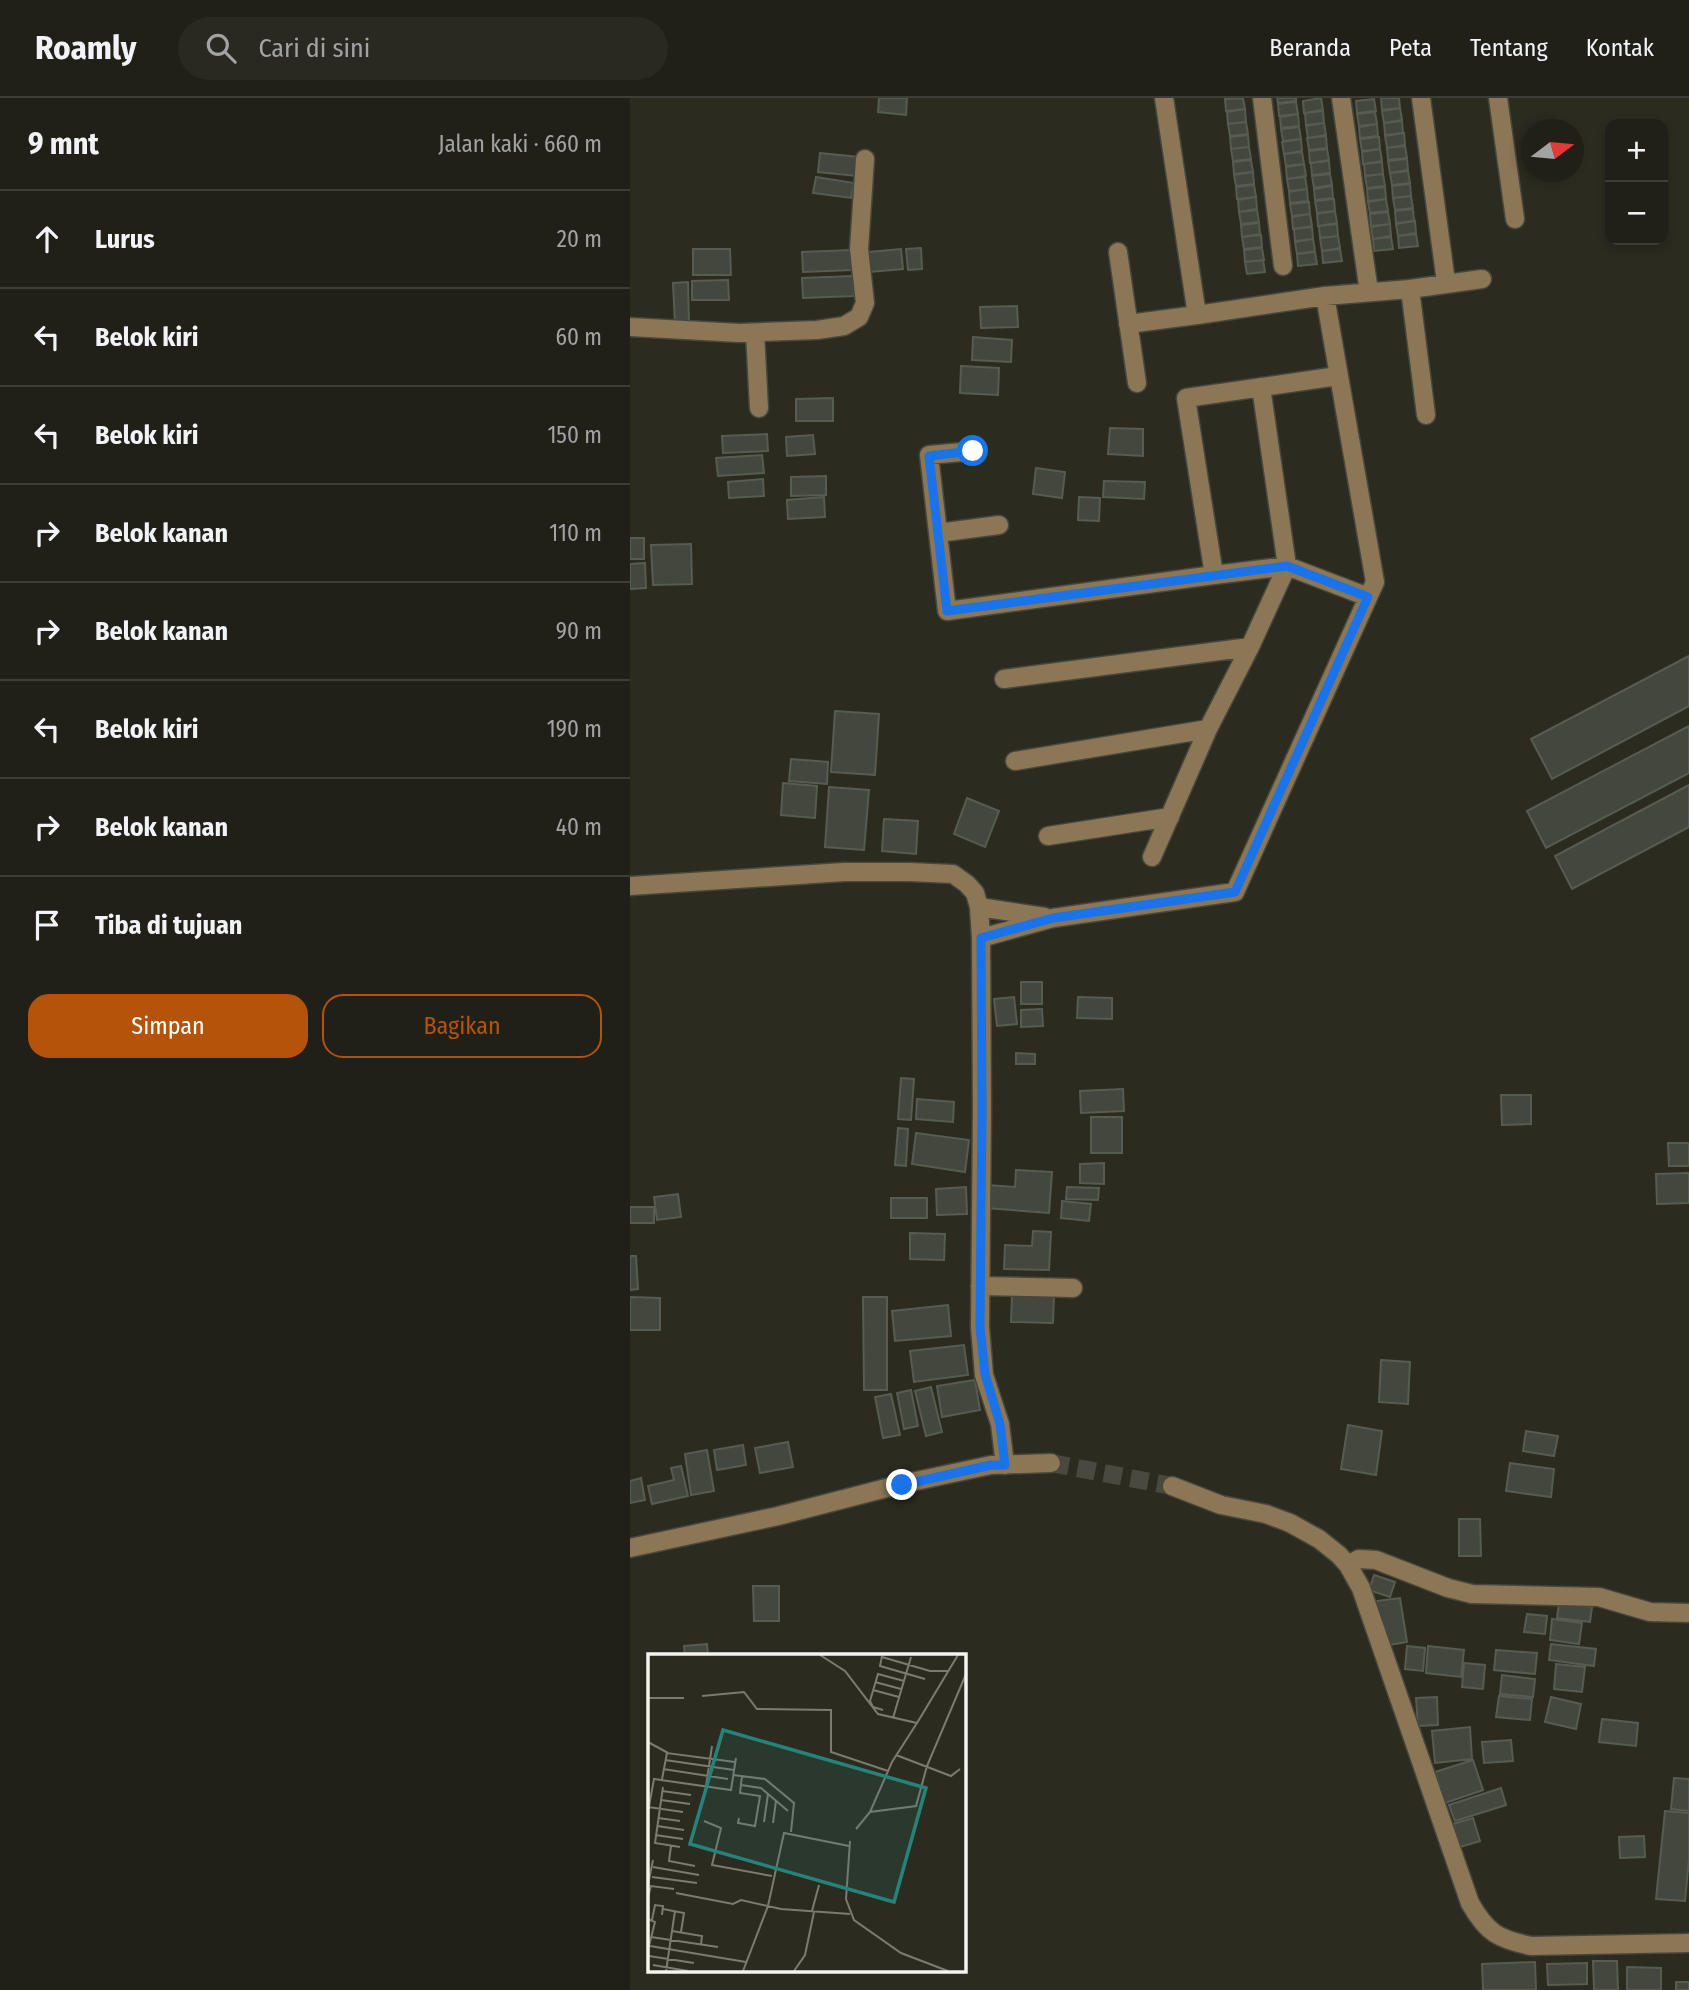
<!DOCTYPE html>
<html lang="id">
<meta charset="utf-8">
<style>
:root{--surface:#212018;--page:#292821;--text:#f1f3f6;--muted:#a2a3a2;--line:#3e3e37;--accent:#b45309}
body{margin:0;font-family:"Fira Sans Condensed",sans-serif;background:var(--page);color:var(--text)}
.controls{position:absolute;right:21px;top:21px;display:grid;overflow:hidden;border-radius:14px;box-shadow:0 4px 10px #0003}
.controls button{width:63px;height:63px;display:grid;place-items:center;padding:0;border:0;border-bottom:2px solid var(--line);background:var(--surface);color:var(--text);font:35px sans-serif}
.compass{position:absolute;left:891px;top:21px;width:63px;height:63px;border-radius:50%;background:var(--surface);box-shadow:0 4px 10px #0003;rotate:74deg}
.stop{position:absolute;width:21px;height:21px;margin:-16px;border:5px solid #1a73e8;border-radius:50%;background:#fff}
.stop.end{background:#1a73e8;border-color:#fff;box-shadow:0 2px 7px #0008}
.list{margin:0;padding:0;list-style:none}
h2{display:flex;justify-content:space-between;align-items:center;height:91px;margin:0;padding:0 28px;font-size:30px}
h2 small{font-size:23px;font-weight:400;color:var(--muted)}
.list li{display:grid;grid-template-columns:46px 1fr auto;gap:21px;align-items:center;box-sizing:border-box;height:98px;padding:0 28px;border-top:2px solid var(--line)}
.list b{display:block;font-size:26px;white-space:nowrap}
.list em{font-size:23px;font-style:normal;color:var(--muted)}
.actions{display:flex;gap:14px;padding:21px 28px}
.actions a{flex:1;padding:16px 0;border:2px solid var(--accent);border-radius:21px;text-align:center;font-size:24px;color:var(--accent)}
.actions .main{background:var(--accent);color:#fff}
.icon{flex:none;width:38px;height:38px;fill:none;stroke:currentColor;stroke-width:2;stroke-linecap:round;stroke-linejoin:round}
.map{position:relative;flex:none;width:1059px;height:1892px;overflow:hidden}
header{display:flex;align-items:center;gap:42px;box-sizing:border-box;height:98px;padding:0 35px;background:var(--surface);border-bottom:2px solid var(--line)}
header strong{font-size:33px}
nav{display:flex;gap:38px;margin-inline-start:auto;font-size:24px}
.search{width:490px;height:63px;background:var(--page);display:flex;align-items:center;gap:18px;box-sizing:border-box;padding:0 24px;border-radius:38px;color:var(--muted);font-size:26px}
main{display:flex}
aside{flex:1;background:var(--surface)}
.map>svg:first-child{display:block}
.building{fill:#43473d;stroke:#575c51;stroke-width:2}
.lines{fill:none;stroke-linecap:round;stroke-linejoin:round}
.minor-tunnel{stroke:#4a493f;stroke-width:18;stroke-dasharray:18 9;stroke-linecap:butt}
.minor-casing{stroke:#48473d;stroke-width:21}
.minor{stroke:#8b7656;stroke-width:18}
.route{stroke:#1a73e8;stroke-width:9}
.inset-road{fill:none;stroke:#7c7b72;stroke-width:2}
.view{fill:#26837b;fill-opacity:0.15;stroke:#26837b;stroke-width:3.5}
.inset-edge{fill:none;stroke:#f5f4ed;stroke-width:3.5}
</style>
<header>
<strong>Roamly</strong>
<div class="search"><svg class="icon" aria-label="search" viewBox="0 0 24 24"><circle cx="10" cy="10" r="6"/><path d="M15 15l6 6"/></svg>Cari di sini</div>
<nav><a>Beranda</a><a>Peta</a><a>Tentang</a><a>Kontak</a></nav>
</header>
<main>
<aside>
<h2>9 mnt<small>Jalan kaki · 660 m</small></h2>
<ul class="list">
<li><svg class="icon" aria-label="ahead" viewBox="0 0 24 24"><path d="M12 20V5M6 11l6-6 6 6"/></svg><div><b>Lurus</b></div><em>20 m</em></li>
<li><svg class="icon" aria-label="left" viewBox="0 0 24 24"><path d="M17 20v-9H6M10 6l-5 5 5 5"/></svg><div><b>Belok kiri</b></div><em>60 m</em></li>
<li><svg class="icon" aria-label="left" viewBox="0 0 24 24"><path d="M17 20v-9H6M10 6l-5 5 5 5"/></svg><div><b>Belok kiri</b></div><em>150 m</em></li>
<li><svg class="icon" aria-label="right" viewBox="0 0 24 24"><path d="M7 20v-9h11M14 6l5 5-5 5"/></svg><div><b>Belok kanan</b></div><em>110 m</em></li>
<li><svg class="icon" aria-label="right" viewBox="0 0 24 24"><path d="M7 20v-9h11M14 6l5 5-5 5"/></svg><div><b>Belok kanan</b></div><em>90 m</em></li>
<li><svg class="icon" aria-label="left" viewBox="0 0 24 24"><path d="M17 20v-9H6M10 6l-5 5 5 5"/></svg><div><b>Belok kiri</b></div><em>190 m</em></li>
<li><svg class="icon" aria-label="right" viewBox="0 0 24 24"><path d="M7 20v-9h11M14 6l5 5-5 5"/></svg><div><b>Belok kanan</b></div><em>40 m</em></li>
<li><svg class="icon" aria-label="arrive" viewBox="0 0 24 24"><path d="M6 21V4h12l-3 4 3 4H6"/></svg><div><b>Tiba di tujuan</b></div></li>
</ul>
<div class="actions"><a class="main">Simpan</a><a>Bagikan</a></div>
</aside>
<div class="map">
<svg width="1059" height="1892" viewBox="0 0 1059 1892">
<rect width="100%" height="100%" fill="#2c2b20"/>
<path class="building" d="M249,0H277L276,17L248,14Z
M613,0L615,11L596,13L595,1Z
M647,0H666V3L648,5Z
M691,0L693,12L674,15L673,3Z
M751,0H769L770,10L752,12Z
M744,1L746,13L727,15L726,3Z
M666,4L668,16L649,18L648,6Z
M770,10L772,22L754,25L752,13Z
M615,11L616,24L598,26L597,14Z
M693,13L694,25L676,27L675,15Z
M745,14L747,26L729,28L727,16Z
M668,16L669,28L651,30L650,19Z
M772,23L773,35L755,37L754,25Z
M616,24L618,36L600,38L598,26Z
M694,25L696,37L678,40L676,28Z
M747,26L748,38L730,40L729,29Z
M669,29L671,41L653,43L651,31Z
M774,35L775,47L757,50L755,38Z
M618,37L619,49L601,51L600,39Z
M696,38L697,50L679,52L677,40Z
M749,39L750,51L732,53L730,41Z
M671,41L672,53L654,56L652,44Z
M775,48L777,60L758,62L757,50Z
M619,49L621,61L603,63L601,51Z
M697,51L699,62L680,65L679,53Z
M750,51L752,63L733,66L732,54Z
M672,54L674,66L656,68L654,56Z
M190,55L229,59L227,78L188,74Z
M777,61L778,72L760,75L758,63Z
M621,62L623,74L604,76L603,64Z
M699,63L700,75L682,77L681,65Z
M752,64L753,76L735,78L734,66Z
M674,66L676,78L657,81L656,69Z
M778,73L780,85L762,87L760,75Z
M623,74L624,86L606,88L604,77Z
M700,76L702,87L684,90L682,78Z
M753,76L755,88L737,90L735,78Z
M186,79L224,85L221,100L183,95Z
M675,79L677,91L659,93L657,81Z
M780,86L781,98L763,100L762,88Z
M624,87L626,99L607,101L606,89Z
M702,88L703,100L685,102L684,91Z
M755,89L756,101L738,103L737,91Z
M677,91L678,103L660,105L659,94Z
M781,98L783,110L765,112L763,100Z
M626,99L627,111L609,114L608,102Z
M704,101L705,113L687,115L685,103Z
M756,101L758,113L740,115L738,104Z
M679,104L680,116L662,118L660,106Z
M783,111L784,123L766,125L765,113Z
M627,112L629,124L611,126L609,114Z
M705,113L707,125L688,128L687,116Z
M758,114L760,126L741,128L740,116Z
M680,116L682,128L663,131L662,119Z
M785,123L786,135L768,138L766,126Z
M629,125L630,136L612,139L611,127Z
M707,126L708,138L690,140L689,128Z
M760,126L761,138L743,141L741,129Z
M682,129L683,141L665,143L664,131Z
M786,136L788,148L769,150L768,138Z
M631,137L632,149L614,151L612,139Z
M708,138L710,150L692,153L690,140Z
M761,139L763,151L744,153L743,141Z
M683,141L685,153L667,156L665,144Z
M291,150L292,171L278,172L276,151Z
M632,150L634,162L615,164L614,152Z
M63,151H100L101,177H63Z
M271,151L273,171L240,174L239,154Z
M710,151L712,163L693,165L692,153Z
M221,152L222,172L173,174L172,154Z
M685,154L687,166L668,168L667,156Z
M633,162L635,174L617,176L615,164Z
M223,178L224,198L173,200L172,180Z
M98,182L99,202H62V183Z
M58,184L59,226H45L43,185Z
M387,208L388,229L351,230L350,209Z
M343,239L382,242L381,264L342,262Z
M331,268L369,270L368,297L330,295Z
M203,300V323H166V301Z
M480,330L513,331V358L478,356Z
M137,336L138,353L93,355L92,338Z
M183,337L185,356L157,358L156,339Z
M132,357L134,375L88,378L86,360Z
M406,370L435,374L432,400L403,396Z
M196,378V397L161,398V379Z
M133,381L134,398L99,400L98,384Z
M474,383L515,384L514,401L473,399Z
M194,399L195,419L158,421L157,402Z
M449,399L470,400L469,423L448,422Z
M0,440H14V461H0Z
M61,446L62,486L23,487L21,447Z
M15,465L16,490L0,491V466Z
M1059,558V608L922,681L901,641Z
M205,613L249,616L245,677L201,674Z
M1059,628V675L916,750L897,713Z
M161,661L198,664L197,686L159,683Z
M153,685L187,688L185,720L151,717Z
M1059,687V729L942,791L925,758Z
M199,689L239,692L234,752L195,749Z
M337,700L369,713L355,749L324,736Z
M254,721L288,723L286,756L252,753Z
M391,884H412V906H391Z
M384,899L387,926L367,928L364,901Z
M448,899L482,900V921L447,920Z
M412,911L413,928L391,929V912Z
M386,955L405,956V966H386Z
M271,980L284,981L281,1022L268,1021Z
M493,991L494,1013L451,1015L450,993Z
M871,997H901V1026L872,1027Z
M287,1001L324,1004L323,1024L286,1021Z
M461,1019H492V1055H461Z
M268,1030L278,1031L276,1068L265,1067Z
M286,1035L339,1042L335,1074L282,1066Z
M1038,1045H1059V1068H1039Z
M474,1065V1086L450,1085V1066Z
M386,1072L422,1074L419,1115L356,1110L358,1087L385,1089Z
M1059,1075V1105L1027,1106L1026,1076Z
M336,1089L337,1116L307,1117L306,1091Z
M437,1089L469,1090L468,1102L436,1101Z
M48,1096L51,1119L27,1122L24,1099Z
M261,1100H297V1120H261Z
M432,1103L461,1106L459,1123L431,1120Z
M0,1109H24V1125H0Z
M403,1133L421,1134L419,1172L374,1171L375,1147L402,1148Z
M280,1135L315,1136L314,1162L280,1161Z
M0,1158H6L8,1191L0,1192Z
M382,1197H424L423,1225L381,1224Z
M0,1199L30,1200V1232H0Z
M233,1199H257V1292H234Z
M318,1207L321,1238L265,1243L262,1213Z
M334,1247L338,1277L284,1284L280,1253Z
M751,1262L780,1264L778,1306L749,1304Z
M345,1282L350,1312L312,1319L307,1288Z
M301,1289L312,1334L296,1338L285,1293Z
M281,1292L288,1328L274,1331L267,1295Z
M261,1296L270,1337L253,1340L245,1299Z
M718,1327L752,1333L746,1377L711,1371Z
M896,1333L928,1338L924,1358L893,1353Z
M158,1344L163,1369L130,1375L125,1350Z
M113,1347L116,1367L87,1372L84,1352Z
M77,1352L84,1393L61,1397L55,1356Z
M880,1365L924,1371L921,1399L876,1393Z
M51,1368L58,1398L22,1406L18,1388L44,1382L41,1370Z
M11,1380L15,1402L0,1405V1383Z
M829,1421H850L851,1458H829Z
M744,1477L765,1484L760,1499L739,1492Z
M123,1488H149V1523H124Z
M770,1500L777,1544L753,1548L746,1503Z
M929,1505L962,1509L960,1524L927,1520Z
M897,1516L917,1518L915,1536L894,1534Z
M922,1521L952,1525L949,1546L920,1542Z
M77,1546L78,1558H55L54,1548Z
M921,1546L966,1551L964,1568L919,1562Z
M777,1548L795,1550L793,1573L775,1571Z
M798,1548L834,1552L831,1579L796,1575Z
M866,1552L907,1555L905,1576L864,1572Z
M834,1565L855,1567L853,1591L832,1589Z
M926,1566L955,1569L952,1594L924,1591Z
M872,1577L905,1581L903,1599L870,1596Z
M869,1598L902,1601L900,1622L866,1619Z
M807,1599L808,1627L788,1628L786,1600Z
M921,1599L951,1606L946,1631L915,1624Z
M972,1621L1008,1625L1006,1648L969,1644Z
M840,1629L842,1661L805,1665L802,1633Z
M881,1642L883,1663L854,1665L852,1644Z
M843,1662L853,1692L815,1705L805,1674Z
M1044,1680L1059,1681V1713L1041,1711Z
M871,1690L876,1707L825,1723L819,1707Z
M1035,1713L1059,1715V1761L1055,1803L1026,1801Z
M843,1720L850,1743L830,1749L823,1726Z
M1014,1738L1015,1759L990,1760L989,1739Z
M963,1863H987L988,1892H964Z
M905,1864L906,1892H853L852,1866Z
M957,1865V1886L918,1887L917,1866Z
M997,1869L1031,1870V1892H997Z
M1046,1884H1059V1892H1046Z"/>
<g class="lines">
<path class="minor-tunnel" d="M421,1365L542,1388"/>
<g class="minor-casing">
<path id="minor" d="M534,0L567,217L695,198L780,191L852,181
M632,0L653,168
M711,0L739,194
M791,0L816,184
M868,0L885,121
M488,154L507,285
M780,191L796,317
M498,226L567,217
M0,229L109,235L187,232L214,228L229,219L235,205L229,151L235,61
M125,235L129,310
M343,353L299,357L317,513L584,477L556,300L708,278
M308,435L369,427
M584,477L657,468L738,499
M374,581L620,549
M385,663L578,631
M418,738L540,719
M522,759L578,631L620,549L657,468L631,289
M0,788L214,774H280L323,776L337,786L345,795L349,809L351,840L352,1013L350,1229L354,1277L370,1326L375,1367
M349,809L415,819
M351,840L423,820L605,794L745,484L695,198
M350,1188L443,1190
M542,1388L591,1407L636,1416L660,1425L689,1441L709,1457L718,1467L731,1490L840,1805C857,1835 868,1841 901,1848L1059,1845
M0,1450L148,1418L272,1386L361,1367L421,1365
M718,1467L729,1461L746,1462L818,1490L842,1496L969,1499L1020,1514L1059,1515"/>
</g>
<use href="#minor" class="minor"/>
</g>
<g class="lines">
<path class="route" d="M272,1387L361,1367H375L370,1326L355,1276L350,1229L352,1013L351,840L423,820L605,794L738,499L657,468L317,513L299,358L343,353"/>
</g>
<g transform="translate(18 1556)">
<rect width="318" height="318" fill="#2c2b20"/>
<path class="inset-road" d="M172,1L197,17L230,60L269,69L310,1M234,2L232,12L277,25M234,3L282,17H301M227,28L253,35M225,36L251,43M54,42L96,38L109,55L183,56V98L240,117M0,44H36M235,56L225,53L222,47L230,20L256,27M245,64L263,3M0,88L20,99M248,101L303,122L312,115M17,106L86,116M15,115L80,125M85,121L117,125L146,149L143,178M14,125L19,99L87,108M93,131L113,134L140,157M58,132L64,92M15,133L7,189L32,193M14,137L43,141M13,146L42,150M0,153L35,158M0,158L6,125L83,136L88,104M222,158L244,108L269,69M10,164L32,167M91,164L90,169L107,172L112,142L92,139L94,122M56,167L73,174L64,211L124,222M116,168L120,140M125,169L128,147M9,172L36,176M208,175L222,158L268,152L279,112L318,20M7,181L35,185M202,187L198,245L206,266L253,299L300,317M23,192L21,207L47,212M5,213L51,221M4,223L49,229M0,231L5,206M28,239L85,250L93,246L133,255L202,260M0,243L3,232L26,235M15,255L36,259L33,278M164,257L171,231M0,265L7,268L0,296M4,266L7,251L15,252L14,261M24,277L54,282L53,290M3,283L70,293M2,292L98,308M1,302L46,309M5,311L40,317M18,317L27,257M95,317L120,252L136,179L201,192M146,317L157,301L166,258"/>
<path class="view" d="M75,76L278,134L246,248L42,190Z"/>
<rect width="318" height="318" class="inset-edge"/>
</g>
</svg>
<div class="controls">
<button>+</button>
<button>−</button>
</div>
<svg class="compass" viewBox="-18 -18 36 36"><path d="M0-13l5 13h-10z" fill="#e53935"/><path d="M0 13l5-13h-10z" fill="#a2a3a2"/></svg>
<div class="stop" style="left:343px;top:353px"></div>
<div class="stop end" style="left:272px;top:1387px"></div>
</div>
</main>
